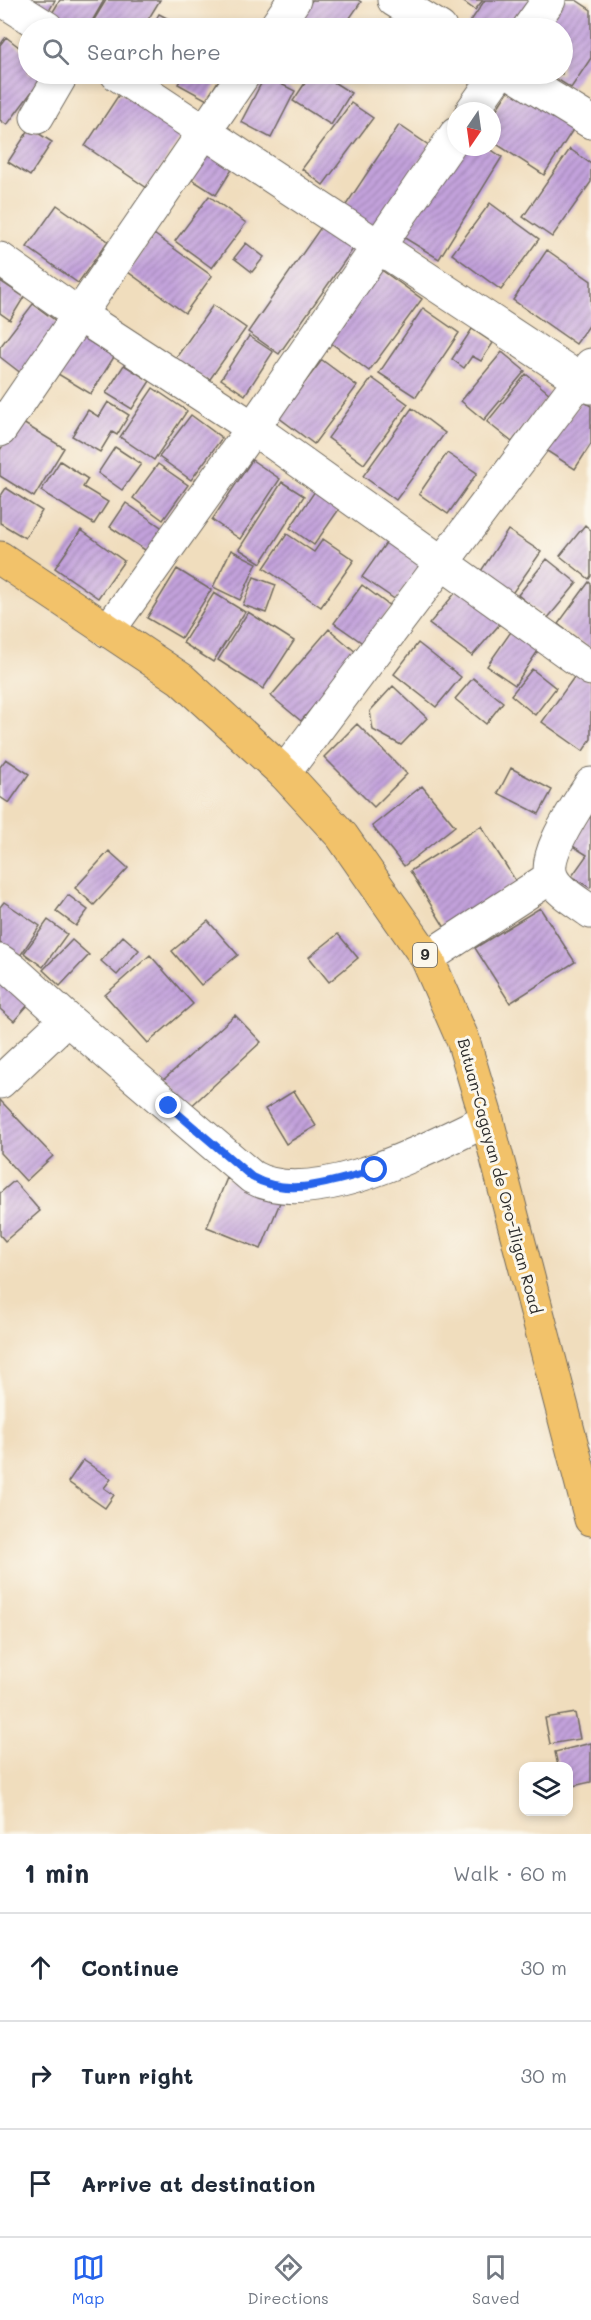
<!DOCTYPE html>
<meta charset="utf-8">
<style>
:root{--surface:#fff;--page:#f2f2f3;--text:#1f2937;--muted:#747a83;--line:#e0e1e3;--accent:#2563eb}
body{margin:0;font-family:Mali,sans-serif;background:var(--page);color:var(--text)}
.controls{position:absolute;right:18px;bottom:18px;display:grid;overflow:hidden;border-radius:12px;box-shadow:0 3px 9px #0003}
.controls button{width:54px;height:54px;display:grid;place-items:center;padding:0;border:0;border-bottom:2px solid var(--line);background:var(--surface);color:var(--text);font:30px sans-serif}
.compass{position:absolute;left:447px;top:102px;width:54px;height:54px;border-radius:50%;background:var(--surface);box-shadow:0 3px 9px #0003;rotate:193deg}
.stop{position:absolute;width:18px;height:18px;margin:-14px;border:4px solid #2563eb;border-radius:50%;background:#fff}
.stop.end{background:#2563eb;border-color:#fff;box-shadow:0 2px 6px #0008}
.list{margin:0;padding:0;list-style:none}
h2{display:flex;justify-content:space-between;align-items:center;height:78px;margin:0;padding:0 24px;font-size:26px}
h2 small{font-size:20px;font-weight:400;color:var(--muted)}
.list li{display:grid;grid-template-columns:39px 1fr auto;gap:18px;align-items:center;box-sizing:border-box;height:108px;padding:0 24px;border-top:2px solid var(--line)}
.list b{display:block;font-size:22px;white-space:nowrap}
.list em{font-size:20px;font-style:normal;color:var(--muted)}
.icon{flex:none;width:33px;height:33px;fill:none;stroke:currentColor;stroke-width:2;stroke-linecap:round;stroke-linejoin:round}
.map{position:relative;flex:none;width:591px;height:1834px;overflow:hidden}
.search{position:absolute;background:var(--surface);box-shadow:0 3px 9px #0003;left:18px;right:18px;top:18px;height:66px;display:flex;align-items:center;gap:15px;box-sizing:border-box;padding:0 21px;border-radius:33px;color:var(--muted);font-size:22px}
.sheet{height:402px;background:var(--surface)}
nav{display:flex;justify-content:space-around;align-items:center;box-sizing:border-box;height:84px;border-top:2px solid var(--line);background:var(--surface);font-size:16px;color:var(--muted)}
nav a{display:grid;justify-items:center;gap:3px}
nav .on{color:var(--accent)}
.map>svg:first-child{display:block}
.building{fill:url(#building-hatch)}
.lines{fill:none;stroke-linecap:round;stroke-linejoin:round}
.minor-casing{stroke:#70695e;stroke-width:35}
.highway-casing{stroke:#70695e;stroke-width:35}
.minor{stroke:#fff;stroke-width:33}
.highway{stroke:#f2c26a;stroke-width:33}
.route{stroke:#2563eb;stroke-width:8}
.labels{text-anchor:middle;stroke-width:6;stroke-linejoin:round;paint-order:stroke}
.shield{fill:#fbf7ec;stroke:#696865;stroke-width:1.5}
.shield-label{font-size:15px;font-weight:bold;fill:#2b2b2b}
.street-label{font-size:16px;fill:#2b2b2b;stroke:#fbf7ec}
</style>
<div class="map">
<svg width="591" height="1834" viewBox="0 0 591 1834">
<defs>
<pattern id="building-hatch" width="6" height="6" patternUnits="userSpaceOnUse" patternTransform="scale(1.5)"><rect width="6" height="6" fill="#c3a2dc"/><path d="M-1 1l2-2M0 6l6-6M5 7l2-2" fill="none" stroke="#9f84b3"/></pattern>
</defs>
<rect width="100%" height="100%" fill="#fbf7ec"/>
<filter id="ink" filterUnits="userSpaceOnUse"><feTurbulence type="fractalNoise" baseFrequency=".0167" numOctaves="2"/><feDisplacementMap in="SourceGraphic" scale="12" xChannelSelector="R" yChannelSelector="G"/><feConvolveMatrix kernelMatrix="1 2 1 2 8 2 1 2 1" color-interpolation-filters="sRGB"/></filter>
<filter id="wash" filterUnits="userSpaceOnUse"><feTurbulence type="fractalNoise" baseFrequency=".008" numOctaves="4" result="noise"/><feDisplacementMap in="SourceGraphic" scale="24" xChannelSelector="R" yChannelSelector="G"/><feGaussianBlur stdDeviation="1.35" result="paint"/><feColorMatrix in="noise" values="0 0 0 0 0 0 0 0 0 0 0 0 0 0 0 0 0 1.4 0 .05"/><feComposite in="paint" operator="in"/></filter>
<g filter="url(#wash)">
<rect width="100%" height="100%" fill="#f0ddbd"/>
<g id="blocks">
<path class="building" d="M30,0H55L49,11Z
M60,0H104L88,28H77L51,15Z
M106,0H160L143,28H89Z
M312,0H358L361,2L343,28H316L300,18Z
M461,0H483L475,10Z
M485,0H533L514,28H466Z
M563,0H576L591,10V58L571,88L549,74H562V28H544Z
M159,14L186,28H151Z
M6,37L28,54V74H45L7,125L0,120V45Z
M184,74H222L207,100L178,84Z
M311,74H321L351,93L331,125L293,101Z
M265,76L295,91L271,138L241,122Z
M511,87L574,128L544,175L492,141V116Z
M120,93L183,134L147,188L85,146Z
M351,103L373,118L323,185L302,169Z
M399,125L430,146L375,228L344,208Z
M30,128L52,142L30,176L8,162Z
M459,147H487L502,157L439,259L403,237Z
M570,149L591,164V182L552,237L523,217Z
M209,152L233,168L216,195L191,179Z
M209,196L246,223L212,268L175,241Z
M490,203L539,239L501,290L452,254Z
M57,205L108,241L78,283L27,247Z
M321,227L353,249L279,354L248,332Z
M154,234L212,276L185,313L128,272Z
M246,243L264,257L252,272L234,258Z
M547,250L591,281V323L576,344L513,300Z
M380,269L422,299L369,371L327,340Z
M0,281L24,297L10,320L0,313Z
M33,304L60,324L22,374L0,357V347Z
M213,305L246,328L208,382L175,359Z
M423,308L459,333L416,397L379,373Z
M472,329L493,343L481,361L472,356L464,368L452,359Z
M76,333L114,357L91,394L53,371Z
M249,336L273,352L245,395L221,379Z
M502,352L525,371L484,420L461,401Z
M322,360L357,386L314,444L278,417Z
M124,365L150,381L132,409L106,393Z
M526,374L550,394L512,442L487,422Z
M372,378L408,404L364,464L328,438Z
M153,388L187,411L154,460L120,437Z
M581,400L591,406V444L575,469L547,451Z
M108,402L129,415L117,435L112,432L100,452L72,436L88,410L99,417Z
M412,408L445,433L396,500L363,476Z
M191,415L222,438L191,480L159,457Z
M18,420L64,448L34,497L0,476V450Z
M115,447L141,464L122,490L98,473Z
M447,453L477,473L448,514L419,494Z
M252,460L280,479L240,539L212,520Z
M60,461L88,479L83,487L108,502L94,524L41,491Z
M158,464L188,485L163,520L133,498Z
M282,482L304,496L261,563L239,549Z
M6,488L42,511L25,538L0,523V497Z
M317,488L342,505L314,545L290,528Z
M126,503L164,529L148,552L110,527Z
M585,525L591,530V576L589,579L560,556Z
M81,530L124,561L98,598L55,568Z
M508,530L541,552L511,595L479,574Z
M287,534L314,552L323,539L354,560L321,607L264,568Z
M390,537L424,560L396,600L362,577Z
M231,550L257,563L240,600L213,587Z
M547,559L577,583L547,619L518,595Z
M177,569L211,590L181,638L147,618Z
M254,577L276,585L266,613L243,605Z
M589,582L591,584V649L558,624Z
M362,585L391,607L364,644L334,623Z
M462,585L506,617L472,656L429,624Z
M214,593L245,612L213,662L183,643Z
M248,612L294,641L263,689L218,660Z
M515,626L542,645L515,685L487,666Z
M329,629L358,654L301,721L271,696Z
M418,643L461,677L436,707L394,674Z
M532,669L556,688L535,715L511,695Z
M577,673L591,683V739L583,751L542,722Z
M473,678L503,702L486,724L455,699Z
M393,686L427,718L401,745L373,730L370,711Z
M357,724L407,774L374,807L324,757Z
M6,759L29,774L9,803L0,797V767Z
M511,768L552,790L539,814L498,793Z
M422,786L455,826L404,866L372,826Z
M591,813V886L590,888L572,876L587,855L571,845Z
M481,826L517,883L445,928L410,871Z
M109,851L128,868L94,905L75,888Z
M68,895L88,910L76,926L56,911Z
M4,902L40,926L20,956L0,943V907Z
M540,908L575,962L510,1003L475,948Z
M48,920L67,934L43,967L24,953Z
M208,921L238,955L201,985L172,951Z
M338,934L358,958L329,982L309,957Z
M123,936L139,950L117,975L101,961Z
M72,940L89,955L60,986L43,970Z
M150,955L193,1004L148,1043L105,995Z
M8,973L35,997L14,1021L0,1009V982Z
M235,1015L261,1042L187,1110L161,1082Z
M294,1091L316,1126L286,1144L265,1109Z
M0,1100L53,1156L26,1181L0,1153Z
M227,1178L281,1200L261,1249L207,1227Z
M14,1181L40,1211L5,1241L0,1235V1193Z
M83,1460L111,1479L104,1488L114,1495L105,1508L68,1482Z
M575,1713L580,1739L550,1744L545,1718Z
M591,1743V1782L568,1787V1766H558L555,1752Z"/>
</g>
</g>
<g filter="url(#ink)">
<use href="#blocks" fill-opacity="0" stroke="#70695e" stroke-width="1.5"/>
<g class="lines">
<g class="minor-casing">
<path id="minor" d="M3,0L47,28
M394,0L440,28
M275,28L294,0
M529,28L549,0
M117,74L591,387
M513,74L591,122
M472,111L498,74
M37,117L62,74
M0,259L78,314L253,428L591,669
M0,430L244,74
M108,631L253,428L456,134
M284,773L591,365
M591,784C579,804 541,855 552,878C558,892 579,903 591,912
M427,958L551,877
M0,961L13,970L67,1019
M0,1082L67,1019L252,1177C313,1211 430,1147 487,1120"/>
</g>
<g class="highway-casing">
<path id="highway" d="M0,558L181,679L284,773L342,836L427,958L463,1040L487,1120L591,1519"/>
</g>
<use href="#minor" class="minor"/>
<use href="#highway" class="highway"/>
</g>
</g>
<g class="lines" filter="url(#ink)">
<path class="route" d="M169,1106L252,1177C291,1199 336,1180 375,1170"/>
</g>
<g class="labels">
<rect class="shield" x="413" y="943" width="24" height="24" rx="4.5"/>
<g class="shield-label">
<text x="425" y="960">9</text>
</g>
<g class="street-label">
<text transform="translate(500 1176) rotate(75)" y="6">Butuan-Cagayan de Oro-Iligan Road</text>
</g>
</g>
</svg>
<div class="controls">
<button><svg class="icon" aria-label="layers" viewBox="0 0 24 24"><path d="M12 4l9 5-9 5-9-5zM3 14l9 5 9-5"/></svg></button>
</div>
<svg class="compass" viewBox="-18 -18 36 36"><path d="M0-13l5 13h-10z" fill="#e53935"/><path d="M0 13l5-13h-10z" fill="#747a83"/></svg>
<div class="stop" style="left:375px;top:1170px"></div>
<div class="stop end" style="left:169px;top:1106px"></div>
<div class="search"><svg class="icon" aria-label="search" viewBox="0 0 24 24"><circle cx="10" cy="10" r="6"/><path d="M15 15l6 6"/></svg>Search here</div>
</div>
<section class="sheet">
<h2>1 min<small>Walk · 60 m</small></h2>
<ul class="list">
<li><svg class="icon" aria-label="ahead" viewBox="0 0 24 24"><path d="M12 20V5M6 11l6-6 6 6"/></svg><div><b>Continue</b></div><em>30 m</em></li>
<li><svg class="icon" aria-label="right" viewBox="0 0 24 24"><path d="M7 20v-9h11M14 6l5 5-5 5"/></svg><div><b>Turn right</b></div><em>30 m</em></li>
<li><svg class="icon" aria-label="arrive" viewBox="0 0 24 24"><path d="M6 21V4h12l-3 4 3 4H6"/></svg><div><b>Arrive at destination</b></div></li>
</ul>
</section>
<nav>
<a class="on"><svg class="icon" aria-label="map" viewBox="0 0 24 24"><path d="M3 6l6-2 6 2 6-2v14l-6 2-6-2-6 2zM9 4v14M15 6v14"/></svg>Map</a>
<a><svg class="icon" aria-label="directions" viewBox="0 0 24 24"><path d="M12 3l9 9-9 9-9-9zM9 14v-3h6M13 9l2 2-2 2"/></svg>Directions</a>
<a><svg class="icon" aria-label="saved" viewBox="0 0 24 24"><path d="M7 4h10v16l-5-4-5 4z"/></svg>Saved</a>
</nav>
